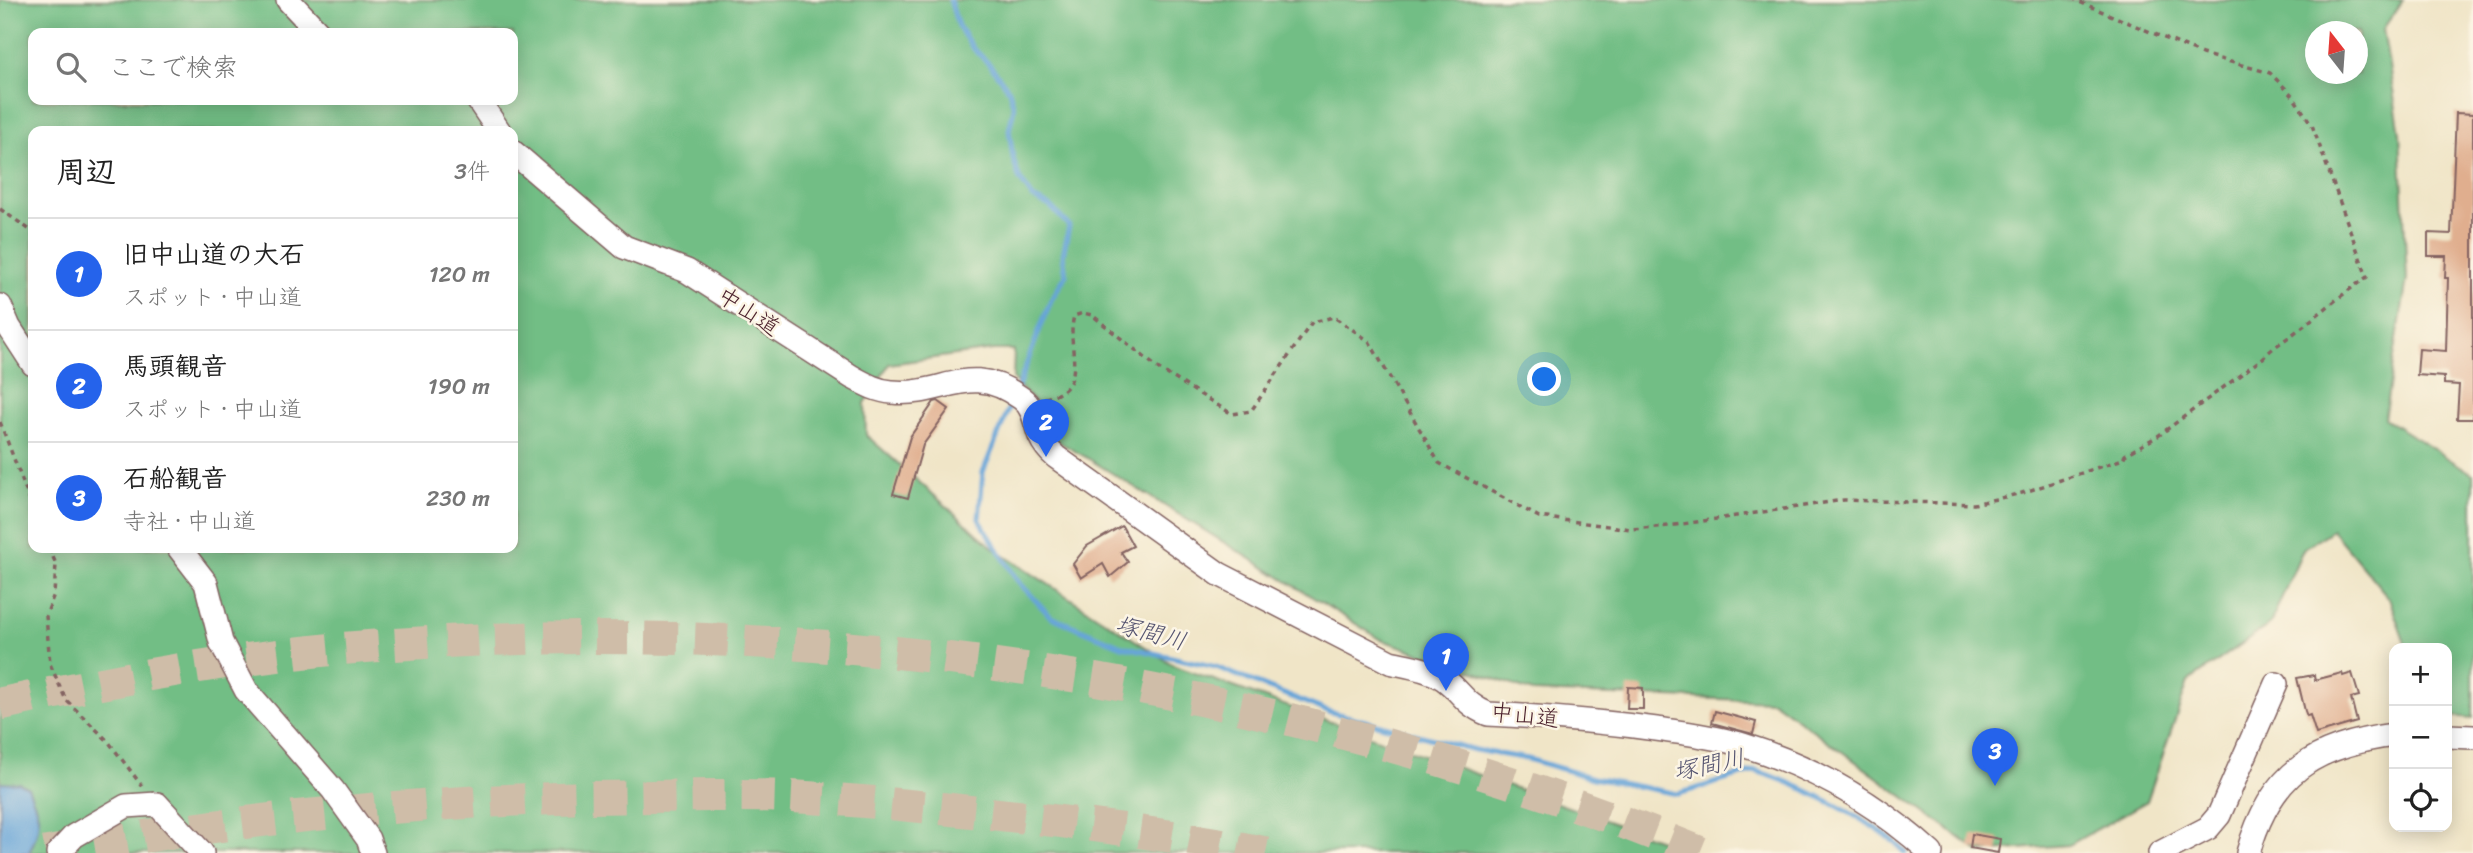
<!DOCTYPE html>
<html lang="ja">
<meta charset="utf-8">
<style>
:root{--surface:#fff;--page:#f2f2f2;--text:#222;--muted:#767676;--line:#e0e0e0;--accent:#2563eb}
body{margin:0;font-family:Sriracha,"Klee One",sans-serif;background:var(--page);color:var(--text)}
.controls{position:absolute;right:21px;bottom:21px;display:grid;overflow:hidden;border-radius:14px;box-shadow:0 4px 18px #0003}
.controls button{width:63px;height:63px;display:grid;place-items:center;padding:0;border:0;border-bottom:2px solid var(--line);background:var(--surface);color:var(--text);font:35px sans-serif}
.compass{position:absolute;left:2305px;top:21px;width:63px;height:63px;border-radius:50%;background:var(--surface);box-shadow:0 4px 18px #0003;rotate:343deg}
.you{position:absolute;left:1545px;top:380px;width:24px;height:24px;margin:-18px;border:5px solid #fff;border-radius:50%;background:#1a73e8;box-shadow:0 0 0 10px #1a73e833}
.badge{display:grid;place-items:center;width:46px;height:46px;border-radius:50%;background:var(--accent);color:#fff;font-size:23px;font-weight:700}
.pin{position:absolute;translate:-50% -58px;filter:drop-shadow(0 2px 4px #0008)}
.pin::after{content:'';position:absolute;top:37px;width:24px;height:21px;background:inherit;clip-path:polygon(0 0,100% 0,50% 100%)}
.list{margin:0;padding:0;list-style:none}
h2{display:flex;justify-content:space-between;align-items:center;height:91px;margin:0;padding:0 28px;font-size:30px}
h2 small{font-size:23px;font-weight:400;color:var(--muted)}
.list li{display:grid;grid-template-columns:46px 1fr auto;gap:21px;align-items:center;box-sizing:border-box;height:112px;padding:0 28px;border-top:2px solid var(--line)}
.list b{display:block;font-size:26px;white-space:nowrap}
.list p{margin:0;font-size:23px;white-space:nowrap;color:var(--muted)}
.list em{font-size:23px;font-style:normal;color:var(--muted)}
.icon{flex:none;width:38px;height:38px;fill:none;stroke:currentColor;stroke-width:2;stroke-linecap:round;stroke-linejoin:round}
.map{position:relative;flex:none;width:2473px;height:853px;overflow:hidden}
.search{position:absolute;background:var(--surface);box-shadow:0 4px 18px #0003;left:28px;top:28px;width:490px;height:77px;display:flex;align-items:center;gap:18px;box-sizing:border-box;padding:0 24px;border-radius:14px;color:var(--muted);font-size:26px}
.panel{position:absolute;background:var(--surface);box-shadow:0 4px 18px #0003;left:28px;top:126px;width:490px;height:427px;border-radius:14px}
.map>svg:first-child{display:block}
.forest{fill:#72be85;stroke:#5e6e58;stroke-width:2;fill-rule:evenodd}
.water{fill:#66a4d8;stroke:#586282;stroke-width:2}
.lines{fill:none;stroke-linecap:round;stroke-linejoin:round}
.stream{stroke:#66a4d8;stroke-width:5}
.building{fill:#e0ae8e}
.highway-tunnel{stroke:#cfbda8;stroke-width:33;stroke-dasharray:33 17;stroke-linecap:butt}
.minor-casing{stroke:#846462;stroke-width:26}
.path{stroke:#846462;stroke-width:3.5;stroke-dasharray:5 5;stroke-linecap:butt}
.minor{stroke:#fff;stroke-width:23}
.labels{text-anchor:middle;stroke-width:5;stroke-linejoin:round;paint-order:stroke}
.street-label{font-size:23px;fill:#4a1f2b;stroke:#fcf5e5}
.water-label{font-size:24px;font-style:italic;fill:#555470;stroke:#fcf5e5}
</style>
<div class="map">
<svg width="2473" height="853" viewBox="0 0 2473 853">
<rect width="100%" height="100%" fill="#fcf5e5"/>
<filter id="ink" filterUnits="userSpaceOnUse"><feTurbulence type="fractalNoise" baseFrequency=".0143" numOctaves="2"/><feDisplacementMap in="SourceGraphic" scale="14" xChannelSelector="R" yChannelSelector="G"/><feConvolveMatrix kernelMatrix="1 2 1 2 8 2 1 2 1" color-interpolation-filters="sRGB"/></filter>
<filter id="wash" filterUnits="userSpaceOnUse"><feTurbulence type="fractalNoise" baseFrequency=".00686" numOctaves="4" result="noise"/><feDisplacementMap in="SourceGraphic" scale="28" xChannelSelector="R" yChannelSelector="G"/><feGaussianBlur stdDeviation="1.57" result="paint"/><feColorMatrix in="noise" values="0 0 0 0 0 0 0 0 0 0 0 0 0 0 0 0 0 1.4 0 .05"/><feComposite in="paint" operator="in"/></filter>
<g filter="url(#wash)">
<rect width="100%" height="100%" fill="#f0e5c7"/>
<path class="forest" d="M0,0H2403L2383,29L2400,133L2407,279L2384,418L2473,474V718L2447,716V648H2407L2389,598L2332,530L2303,549L2270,624L2188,682L2147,801L2069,845L1979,852L1773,701L1533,692L1382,640L1089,459L1045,434L1036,404L1013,379L1014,350H993L889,364L865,403L866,435L997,551L1175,666L1688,850L1687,853H0ZM2316,32H2358V74H2316ZM33,33H513V100H33ZM33,131H513V548H33Z"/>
<path class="water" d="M0,782L19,783L28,787C40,818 44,821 29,853H0Z"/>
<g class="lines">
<path class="stream" d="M950,0L958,26L972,47L990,65L1009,90L1014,108L1009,130L1013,158L1019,178L1033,198L1050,206L1069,226L1063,255L1066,275L1051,300L1017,389
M1012,401L983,472L979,519L1017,580L1051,617L1122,646L1216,667L1327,711L1475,750L1528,759L1593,778L1678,794L1755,771C1794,781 1879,824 1906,853"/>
</g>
<g id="blocks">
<path class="building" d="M2456,113L2473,114V419H2457L2459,385L2444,384V377L2417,375L2419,349L2446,351L2448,278H2445L2446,256H2428V233L2451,234Z
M938,401L949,409L923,445L908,498L893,494L910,437L934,402Z
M1122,526L1133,546L1121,552L1128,562L1110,577L1103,564L1081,578L1073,564L1087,546Z
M2342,673L2343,676L2352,673L2359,696L2351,698L2357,722L2316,734L2310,715L2307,716L2305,711L2297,678L2314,675L2315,680Z
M1628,687L1643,688V709H1627Z
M1715,711L1756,722L1753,734L1712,723Z
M1972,834L2000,839L1998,853L1970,848Z"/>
</g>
</g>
<g filter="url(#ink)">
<use href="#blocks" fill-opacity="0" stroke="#846462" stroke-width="2"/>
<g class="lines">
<path class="highway-tunnel" d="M0,704C108,681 216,661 326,650C791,607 1270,675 1701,853
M45,853C237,818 432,799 628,797C685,796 743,794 800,797C881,802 960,810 1040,819C1116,828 1192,838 1266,853"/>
<g class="minor-casing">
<path id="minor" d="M288,0L319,33
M478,100L499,131
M513,152L624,247L687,271L852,377C865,384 877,391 892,392C945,397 968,360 1021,398C1034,407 1035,423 1040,436C1044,445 1049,451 1056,457L1219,574L1390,662C1407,666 1429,669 1444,679C1463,693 1464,704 1488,714C1547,717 1606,722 1664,730C1690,734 1717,737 1743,745C1814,767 1876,803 1931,853
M0,306L9,327L33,364
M179,548L206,583L221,642L246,690L333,790L368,839L373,853
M2447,736L2473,737
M58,853L74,836L126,806L157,804L202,853
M2160,853L2208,828L2219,815L2276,684
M2248,853C2270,773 2315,745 2394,735"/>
</g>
<path class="path" d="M0,209L33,232
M1045,398C1092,388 1065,348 1074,316L1083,313L1092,315L1159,369L1232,414L1251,411L1312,322L1334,317L1369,341L1439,463L1539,517L1631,529L1669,526L1844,500L1974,504L2022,493L2123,459L2125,455L2158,436L2263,358C2272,348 2282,342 2293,334C2318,315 2341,295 2367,277L2312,125L2292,95L2270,73L2202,54L2075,0
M0,422L33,509
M49,548L56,564L54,594L46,616L50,664L66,700L108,741L142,786"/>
<use href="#minor" class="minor"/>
</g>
</g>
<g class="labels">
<g class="street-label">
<text transform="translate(749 311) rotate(33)" y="8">中山道</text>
<text transform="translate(1525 715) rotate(6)" y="8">中山道</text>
</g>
<g class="water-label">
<text transform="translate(1151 633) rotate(15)" y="8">塚間川</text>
<text transform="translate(1709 765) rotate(-12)" y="8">塚間川</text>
</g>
</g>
</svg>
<div class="controls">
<button>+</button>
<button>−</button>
<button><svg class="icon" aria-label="locate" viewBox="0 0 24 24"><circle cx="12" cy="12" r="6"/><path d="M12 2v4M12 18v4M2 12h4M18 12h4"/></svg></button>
</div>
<svg class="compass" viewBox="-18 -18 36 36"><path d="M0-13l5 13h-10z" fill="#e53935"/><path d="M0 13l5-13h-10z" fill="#767676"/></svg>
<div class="you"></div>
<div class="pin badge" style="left:1446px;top:691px">1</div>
<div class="pin badge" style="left:1046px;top:457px">2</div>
<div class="pin badge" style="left:1995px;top:786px">3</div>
<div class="search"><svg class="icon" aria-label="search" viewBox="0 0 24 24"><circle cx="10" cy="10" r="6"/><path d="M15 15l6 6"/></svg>ここで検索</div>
<section class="panel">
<h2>周辺<small>3件</small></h2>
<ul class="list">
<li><span class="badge">1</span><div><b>旧中山道の大石</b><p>スポット · 中山道</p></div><em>120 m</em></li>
<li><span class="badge">2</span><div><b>馬頭観音</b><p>スポット · 中山道</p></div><em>190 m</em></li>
<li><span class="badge">3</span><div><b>石船観音</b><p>寺社 · 中山道</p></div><em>230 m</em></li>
</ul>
</section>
</div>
